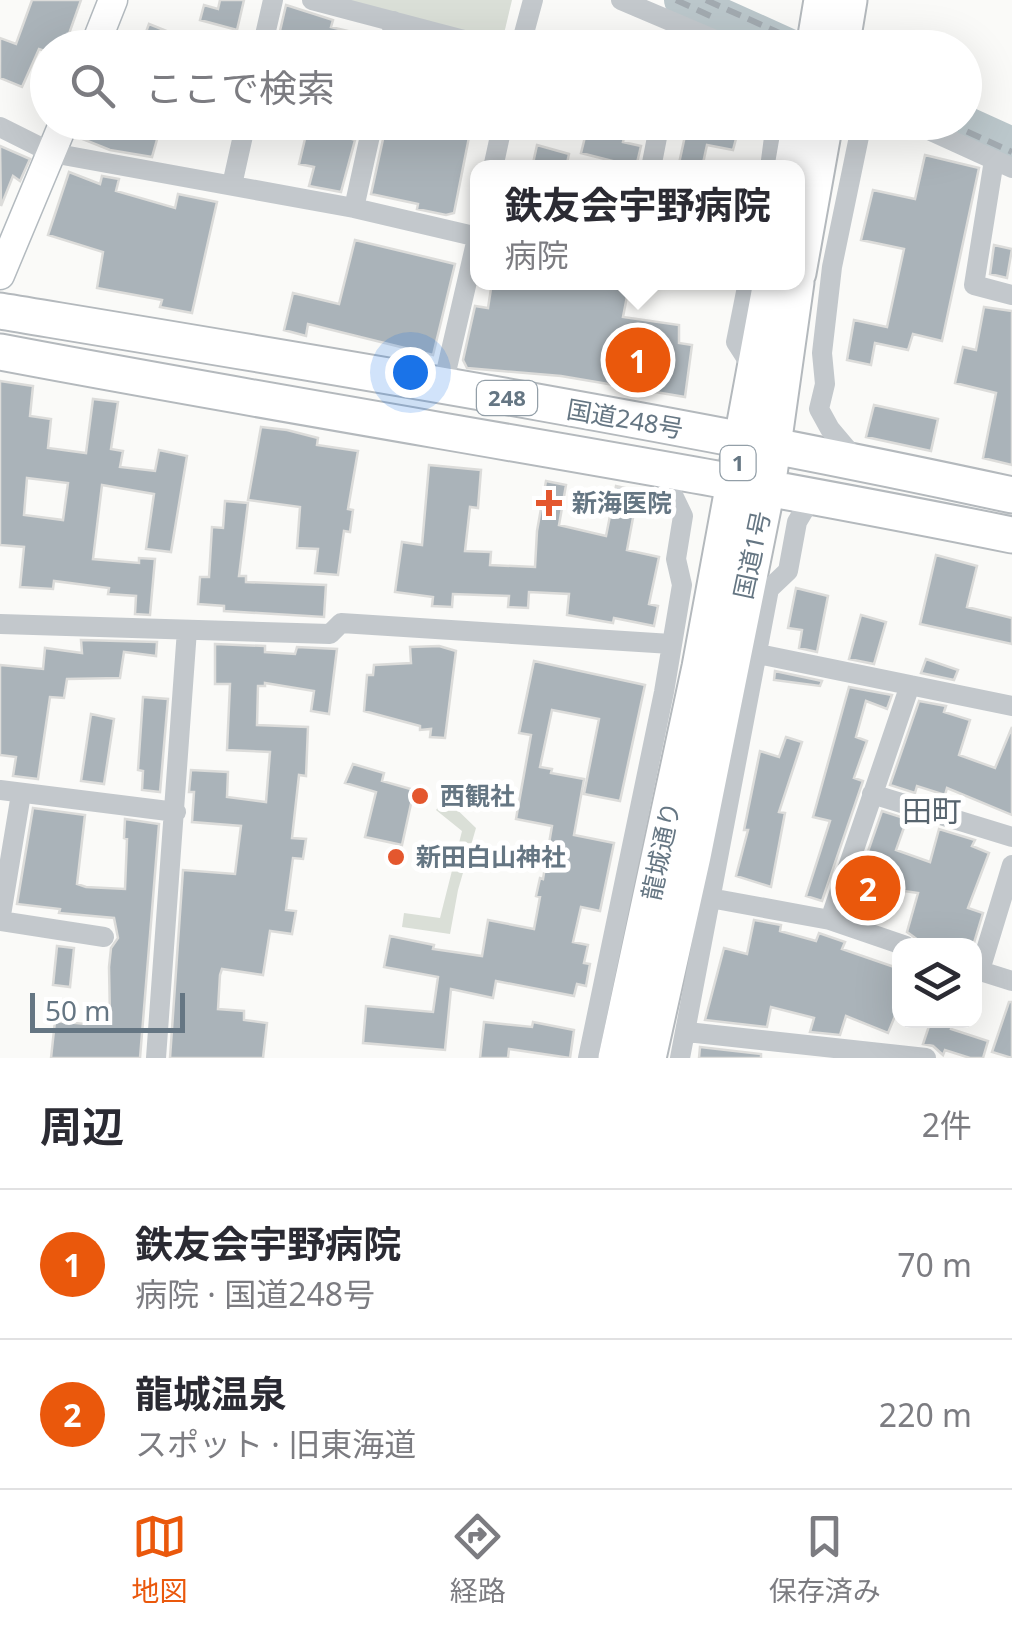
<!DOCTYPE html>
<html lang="ja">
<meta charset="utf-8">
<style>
:root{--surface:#fff;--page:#f2f2f3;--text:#2b2b33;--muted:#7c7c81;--line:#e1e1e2;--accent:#ea580c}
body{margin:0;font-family:"Noto Sans","Noto Sans JP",sans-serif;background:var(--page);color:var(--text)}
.controls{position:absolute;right:30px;bottom:30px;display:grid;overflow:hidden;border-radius:20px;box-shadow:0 10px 40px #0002}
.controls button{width:90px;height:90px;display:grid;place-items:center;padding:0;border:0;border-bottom:2px solid var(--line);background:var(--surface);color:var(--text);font:50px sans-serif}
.scale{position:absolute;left:30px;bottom:25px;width:155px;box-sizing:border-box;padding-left:10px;border:5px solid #657683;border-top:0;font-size:28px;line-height:35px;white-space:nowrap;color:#657683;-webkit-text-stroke:8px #fff;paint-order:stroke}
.you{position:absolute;left:410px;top:372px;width:35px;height:35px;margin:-25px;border:8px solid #fff;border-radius:50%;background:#1a73e8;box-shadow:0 0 0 15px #1a73e833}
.badge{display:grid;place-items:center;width:65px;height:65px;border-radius:50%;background:var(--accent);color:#fff;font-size:32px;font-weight:700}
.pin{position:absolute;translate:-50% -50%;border:5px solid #fff;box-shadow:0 2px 10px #0006}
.popup{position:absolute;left:470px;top:160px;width:335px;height:130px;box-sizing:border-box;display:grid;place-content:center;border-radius:20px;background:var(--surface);filter:drop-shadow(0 2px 8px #0005);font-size:32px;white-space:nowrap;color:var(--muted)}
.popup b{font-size:38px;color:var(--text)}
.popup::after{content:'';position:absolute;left:50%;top:100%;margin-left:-20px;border:20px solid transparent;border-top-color:var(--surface)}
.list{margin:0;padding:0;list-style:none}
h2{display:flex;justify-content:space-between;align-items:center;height:130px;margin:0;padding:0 40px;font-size:42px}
h2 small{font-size:32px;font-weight:400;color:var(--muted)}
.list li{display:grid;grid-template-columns:65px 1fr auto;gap:30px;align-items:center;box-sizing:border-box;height:150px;padding:0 40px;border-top:2px solid var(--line)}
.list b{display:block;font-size:38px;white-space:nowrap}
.list p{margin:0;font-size:32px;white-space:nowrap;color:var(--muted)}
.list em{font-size:32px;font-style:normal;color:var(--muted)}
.icon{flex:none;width:55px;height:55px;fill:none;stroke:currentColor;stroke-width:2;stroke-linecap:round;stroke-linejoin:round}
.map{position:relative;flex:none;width:1012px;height:1058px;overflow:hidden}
.search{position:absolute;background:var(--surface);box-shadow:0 10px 40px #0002;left:30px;right:30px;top:30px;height:110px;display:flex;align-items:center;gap:25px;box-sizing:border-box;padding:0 35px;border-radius:55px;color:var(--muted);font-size:38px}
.sheet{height:430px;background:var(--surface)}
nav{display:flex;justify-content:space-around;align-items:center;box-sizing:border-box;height:140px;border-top:2px solid var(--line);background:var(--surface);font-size:28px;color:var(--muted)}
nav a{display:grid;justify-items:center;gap:5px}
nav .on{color:var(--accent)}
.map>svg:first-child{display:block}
.green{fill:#dadfd7}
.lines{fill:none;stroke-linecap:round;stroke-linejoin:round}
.river{stroke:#bbc7cb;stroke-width:38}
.building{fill:#aab3b9;stroke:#dcdcda;stroke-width:2.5;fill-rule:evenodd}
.secondary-casing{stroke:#b3babf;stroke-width:31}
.highway-casing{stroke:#b4b9bd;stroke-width:39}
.street{stroke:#c3c8cc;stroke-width:20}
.secondary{stroke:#fff;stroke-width:28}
.highway{stroke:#fff;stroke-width:35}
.rail{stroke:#a2aab0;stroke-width:6;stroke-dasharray:15 8;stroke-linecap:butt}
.poi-dot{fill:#e4572e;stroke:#fff;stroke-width:4}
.labels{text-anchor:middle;stroke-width:10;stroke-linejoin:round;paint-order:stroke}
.shield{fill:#fff;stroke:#939fa8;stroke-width:2.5}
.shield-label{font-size:22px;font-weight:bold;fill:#657683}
.street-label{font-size:25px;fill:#657683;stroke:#fff}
.poi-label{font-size:25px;font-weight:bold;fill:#657683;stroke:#fff;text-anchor:start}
.quarter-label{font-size:30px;fill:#57646e;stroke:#fff}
</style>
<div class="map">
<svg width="1012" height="1058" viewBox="0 0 1012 1058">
<rect width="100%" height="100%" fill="#fafaf8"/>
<path class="green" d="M335,0H512L502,42Z
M445,798L476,828L458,890L450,934L402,927L404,913L440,918L462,831L436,810Z"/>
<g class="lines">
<path class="river" d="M683,0L790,48
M959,122L1012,146"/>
</g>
<path class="building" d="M32,0H81L64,48H48V52L39,49L22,87L0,78V38L16,44Z
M220,0H244L237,30L200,20L204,5L218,9Z
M286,5L333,20L331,27L377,38L376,48H276Z
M149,24L174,34L169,48H140Z
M86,122H162L152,157L110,150L80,138Z
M309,122H349L346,137L355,140L341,192L309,186L314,167L299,164Z
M399,122H472L454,213L446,215L417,209L418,204L371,194L385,130L397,133Z
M603,122H628L623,142L641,146L636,167L581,153L586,133L600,136Z
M688,122H712L711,129L737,135L733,150L707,145L702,168H678Z
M537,145L569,154L566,168H532Z
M0,146L30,159L20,181L13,176L1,206Z
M925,155L979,168L942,341L913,334L908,350L875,343L871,365L847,360L854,320L887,327L904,249L861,240L873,190L915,199Z
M69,172L100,184L102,176L119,179L116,191L175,208L178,194L217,202L192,313L160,307L162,300L97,288L103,252L48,235Z
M355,240L455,264L433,355L308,324L306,336L284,330L293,293L339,304Z
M994,245L1012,249L1007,278L990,274Z
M492,282H612L629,286L623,317L679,325V343L692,345L685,397L561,376L467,368L463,360L475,306L488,308Z
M984,307L1012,311V465L983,458L996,393L955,383L963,347L976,350Z
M0,381L33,386L30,416L51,419L48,448L86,453L93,399L118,402L111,449L123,451L120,467L155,471L159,450L187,456L171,552L146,549L154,494L102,485L93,559L139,563V558L155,559L150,615L135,614L136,596L108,594L109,588L54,581L53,589L20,587L24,547L0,545ZM27,478L68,483L63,520L24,515Z
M874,405L938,419L931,451L866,437Z
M261,427L287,430L318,438L317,445L358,451L348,509L353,510L350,532L344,531L338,575L315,573L318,549L297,548L300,507L248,500Z
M429,465L481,470L478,508L470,507L465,551L491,552L490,565L535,567L537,531L546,481L566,485L559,525L606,536L616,486L638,491L627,550L659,557L649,604L658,606L654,626L614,618L613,623L567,615L569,594L529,592L528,608L508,607L509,596L453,594L452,607L432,606L433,597L395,592L402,542L422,545Z
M225,501L248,503L239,576H246V582L326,585L324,617L224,611V606L198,604L200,577H209L212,527L223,528Z
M936,555L977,566L967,607L1012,618V644L920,624Z
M796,588L828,596L817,652L799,648L802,630L788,628Z
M861,615L886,622L874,664L849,659Z
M81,640L157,642L156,656L124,652L120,678L67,679L64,698L50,697L38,779L13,776L16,757L0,755V665L43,669L45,648L82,653Z
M215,644L265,646V652L295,654L297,647L337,649L329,714L311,711L314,691L265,683V686H258L257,725L308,727L306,776L299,775L292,838L306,839L303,859L293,858L286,910L296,911L292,934L270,931L263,975L222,969L220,975L218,1009L244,1011V1020L267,1023L263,1058H170L183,870L235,874L241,826L192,822L194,792H189L191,770L228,772L227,797L266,802L270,752L227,750L230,684H215Z
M439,646L456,651L445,738L430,737L431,729L420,730V726L364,711L367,675H373L374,665L411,663L410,647Z
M926,659L958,670L954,680L921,673Z
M534,661L645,685L620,801L584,794L599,719L552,710L540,767L552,769L551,773L584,779L574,835L614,843L600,911L581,907L573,942L588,945L584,963L590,964L586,986L577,984L574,996L496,981L493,998L451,989L445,1050L363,1043L366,1006L433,1012L438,977L384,967L390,936L434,945L433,949L482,956L488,920L534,929L540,897L536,896L540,878L543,879L552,826L516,819L531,735L519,733Z
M775,671L822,681L820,686L774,680Z
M849,687L892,695L887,709L866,701L856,737L867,741L854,778L863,781L822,901L806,896L830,821L813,817Z
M143,697L168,699L160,792L142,790L143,771L138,770Z
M919,701L946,706L944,712L970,720L959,755L995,768L1012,727V815L947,788L945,795L917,786L915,793L890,785Z
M91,714L114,719L104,784L81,781Z
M786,737L802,742L779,812L785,813L771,887L736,876L748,830H744L760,751L779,757Z
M353,764L384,773L382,781L414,790L402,845L365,837L376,792L345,783Z
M33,808L85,815L77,884L86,887L125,889L127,839L124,838L125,819L159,824L140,1058H51L55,1021L85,1024L86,1015L110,1017L109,967L111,948L118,938L114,918L59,913L60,909L17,904Z
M882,811L907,819L896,850L930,862L939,829L975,840L972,846L989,853L968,908L983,913L973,946H936L918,940L907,932L918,893L883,888L874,916L848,909Z
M754,920L781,925L780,931L816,941L819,933L845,942L842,949L900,969V1004L888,1033L846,1016L840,1035L810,1032L814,1018L771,1007L767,1027L705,1020L724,948L747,954Z
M57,946L74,948L70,987L53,985Z
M1009,1002H1012V1058L992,1052Z
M931,1020L953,1024L951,1029L988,1041L983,1058H970L945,1050L943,1055L933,1046L923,1044Z
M484,1022L532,1027L533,1022L574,1030L570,1058L509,1049L508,1058H480Z
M700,1047L761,1054V1058H699Z"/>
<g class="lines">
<g class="secondary-casing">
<path id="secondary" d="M94,48L113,0
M0,275L64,122"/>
</g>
<g class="highway-casing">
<path id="highway" d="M814,48L822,0
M841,48L849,0
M792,168L800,122
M798,273L825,122
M0,311C338,367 677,422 1012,495
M0,352C337,416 676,467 1012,535
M616,1058L700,667L771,282
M648,1058L693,856L767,488L796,282"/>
</g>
<path class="street" d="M312,0L494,48
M621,0L734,48
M262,48L273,0
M389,48L394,21
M520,48L533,0
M675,48L679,25
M911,122L1012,168
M0,127L52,153L354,208L478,237
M994,160L974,285L1012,295
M493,168L503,122
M651,168L660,122
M770,168L776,122
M232,185L246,122
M354,208L373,122
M748,282L736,342L754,370
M443,385L478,234
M857,461L830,429L819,409L825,384L822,353L832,267L861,127L872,122
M0,624L330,634L341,623L671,644
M758,654L1012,706
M0,790L176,812
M872,794L1012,837
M710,898L830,920L906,946
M830,920L910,685
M0,921L21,794
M0,921L104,937
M974,969L1012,981
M980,970L1012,865
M687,1032L926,1058
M156,1058L187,630
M588,1058L664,692L682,585L676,559L683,516L660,468
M680,1058L769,589L788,571L797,522L813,495"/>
<use href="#secondary" class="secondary"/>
<use href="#highway" class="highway"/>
<path class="rail" d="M676,0L717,19
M706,0L813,48
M946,122L1012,152"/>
</g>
<g class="poi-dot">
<path d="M544 488h10v10h10v10h-10v10h-10v-10h-10v-10h10z"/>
<circle cx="420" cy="796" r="10"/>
<circle cx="396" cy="857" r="10"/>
</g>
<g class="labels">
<g class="shield">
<rect x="477" y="381" width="60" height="34" rx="8"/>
<rect x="720.5" y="446" width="35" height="34" rx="8"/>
</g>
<g class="shield-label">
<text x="507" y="406">248</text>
<text x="738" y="471">1</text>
</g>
<g class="street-label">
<text transform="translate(625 419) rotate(10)" y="9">国道248号</text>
<text transform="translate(752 555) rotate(-78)" y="9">国道1号</text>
<text transform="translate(661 851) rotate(-78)" y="9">龍城通り</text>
</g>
<g class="poi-label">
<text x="572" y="512">新海医院</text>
<text x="440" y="805">西観社</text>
<text x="416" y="866">新田白山神社</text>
</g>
<g class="quarter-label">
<text x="932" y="822">田町</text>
</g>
</g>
</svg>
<div class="controls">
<button><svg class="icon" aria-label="layers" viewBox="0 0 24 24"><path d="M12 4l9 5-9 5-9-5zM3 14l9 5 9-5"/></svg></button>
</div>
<div class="scale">50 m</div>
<div class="you"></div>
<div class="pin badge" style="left:638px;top:360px">1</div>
<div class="popup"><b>鉄友会宇野病院</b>病院</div>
<div class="pin badge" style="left:868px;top:888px">2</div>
<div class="search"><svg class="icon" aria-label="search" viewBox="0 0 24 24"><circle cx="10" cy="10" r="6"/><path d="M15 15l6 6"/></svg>ここで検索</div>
</div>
<section class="sheet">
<h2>周辺<small>2件</small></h2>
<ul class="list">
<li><span class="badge">1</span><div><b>鉄友会宇野病院</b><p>病院 · 国道248号</p></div><em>70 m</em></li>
<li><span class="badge">2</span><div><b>龍城温泉</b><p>スポット · 旧東海道</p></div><em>220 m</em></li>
</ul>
</section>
<nav>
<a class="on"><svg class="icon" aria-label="map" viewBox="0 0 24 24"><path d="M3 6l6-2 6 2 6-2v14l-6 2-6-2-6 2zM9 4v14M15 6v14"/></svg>地図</a>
<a><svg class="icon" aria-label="directions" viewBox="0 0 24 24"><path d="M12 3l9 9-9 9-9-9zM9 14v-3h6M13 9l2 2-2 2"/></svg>経路</a>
<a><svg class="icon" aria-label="saved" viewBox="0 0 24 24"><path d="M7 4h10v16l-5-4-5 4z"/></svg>保存済み</a>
</nav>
